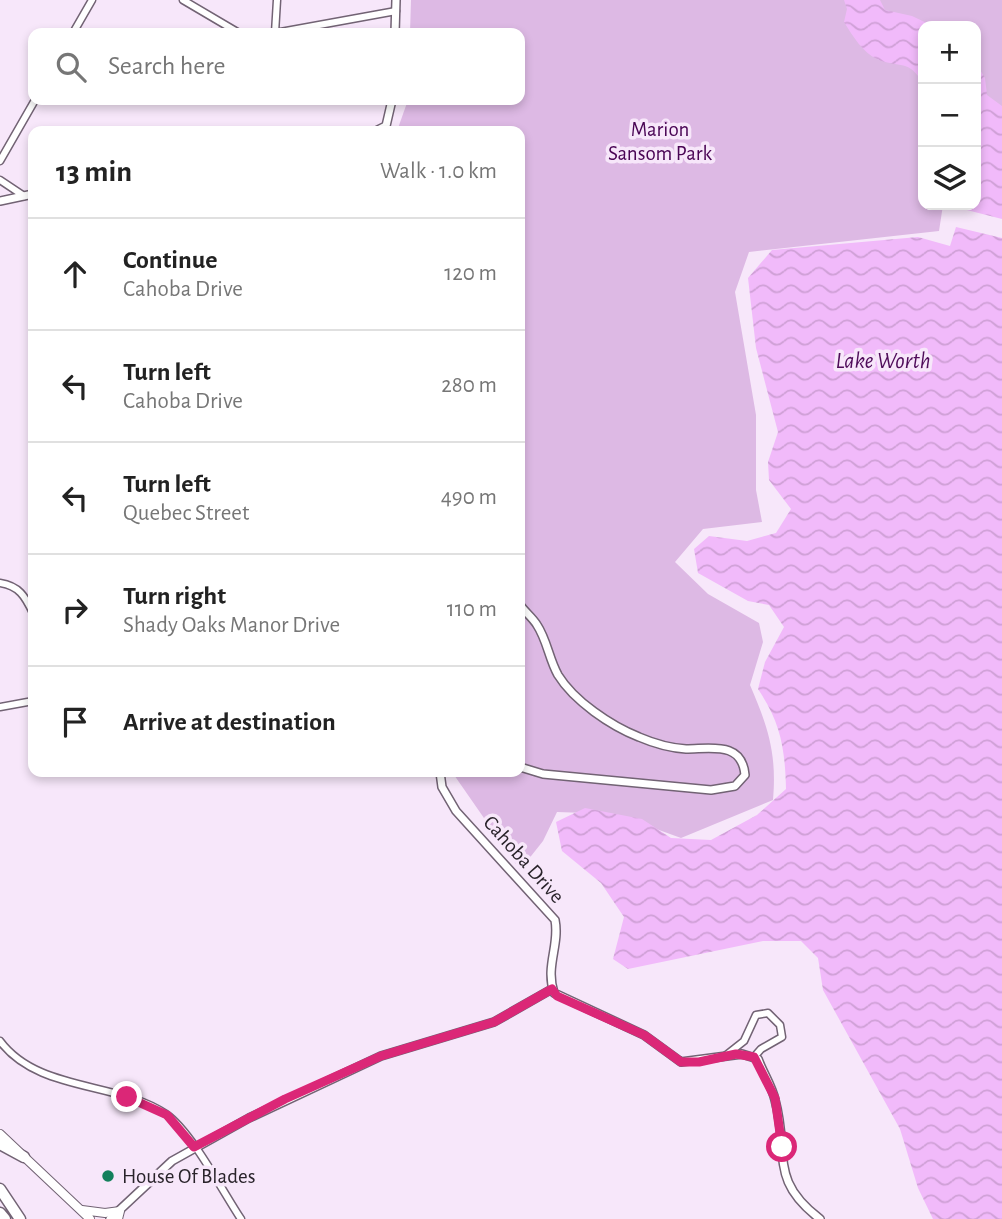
<!DOCTYPE html>
<meta charset="utf-8">
<style>
:root{--surface:#fff;--page:#f2f2f2;--text:#222;--muted:#767676;--line:#e0e0e0}
body{margin:0;font-family:"Alegreya Sans",sans-serif;background:var(--page);color:var(--text)}
.controls{position:absolute;right:21px;top:21px;display:grid;overflow:hidden;border-radius:14px;box-shadow:0 4px 10px #0003}
.controls button{width:63px;height:63px;display:grid;place-items:center;padding:0;border:0;border-bottom:2px solid var(--line);background:var(--surface);color:var(--text);font:35px sans-serif}
.stop{position:absolute;width:21px;height:21px;margin:-16px;border:5px solid #db2777;border-radius:50%;background:#fff}
.stop.end{background:#db2777;border-color:#fff;box-shadow:0 2px 7px #0008}
.list{margin:0;padding:0;list-style:none}
h2{display:flex;justify-content:space-between;align-items:center;height:91px;margin:0;padding:0 28px;font-size:30px}
h2 small{font-size:23px;font-weight:400;color:var(--muted)}
.list li{display:grid;grid-template-columns:46px 1fr auto;gap:21px;align-items:center;box-sizing:border-box;height:112px;padding:0 28px;border-top:2px solid var(--line)}
.list b{display:block;font-size:26px;white-space:nowrap}
.list p{margin:0;font-size:23px;white-space:nowrap;color:var(--muted)}
.list em{font-size:23px;font-style:normal;color:var(--muted)}
.icon{flex:none;width:38px;height:38px;fill:none;stroke:currentColor;stroke-width:2;stroke-linecap:round;stroke-linejoin:round}
.map{position:relative;flex:none;width:1002px;height:1219px;overflow:hidden}
.search{position:absolute;background:var(--surface);box-shadow:0 4px 10px #0003;left:28px;top:28px;width:497px;height:77px;display:flex;align-items:center;gap:18px;box-sizing:border-box;padding:0 24px;border-radius:14px;color:var(--muted);font-size:26px}
.panel{position:absolute;background:var(--surface);box-shadow:0 4px 10px #0003;left:28px;top:126px;width:497px;height:651px;border-radius:14px}
.map>svg:first-child{display:block}
.green{fill:#ddb9e4}
.water{fill:url(#water-waves)}
.lines{fill:none;stroke-linecap:round;stroke-linejoin:round}
.minor-casing{stroke:#726374;stroke-width:9}
.tertiary-casing{stroke:#726374;stroke-width:10}
.secondary-casing{stroke:#726374;stroke-width:10}
.motorway-casing{stroke:#726374;stroke-width:13}
.minor{stroke:#fff;stroke-width:6}
.tertiary{stroke:#fff;stroke-width:7}
.secondary{stroke:#fff;stroke-width:8}
.motorway{stroke:#fff;stroke-width:10}
.route{stroke:#db2777;stroke-width:9}
.poi-dot{fill:#13805c;stroke:#f7e7fa;stroke-width:2.5}
.labels{text-anchor:middle;stroke-width:7;stroke-linejoin:round;paint-order:stroke}
.park-label{font-size:21px;fill:#490454;stroke:#f7e7fa}
.street-label{font-size:21px;fill:#29232a;stroke:#f7e7fa}
.poi-label{font-size:21px;fill:#29232a;stroke:#f7e7fa;text-anchor:start}
.water-label{font-size:23px;font-style:italic;fill:#4f0c5a;stroke:#f7e7fa}
</style>
<div class="map">
<svg width="1002" height="1219" viewBox="0 0 1002 1219">
<defs>
<pattern id="water-waves" width="16" height="10" patternUnits="userSpaceOnUse" patternTransform="scale(1.75)"><rect width="16" height="10" fill="#f1bafa"/><path d="M0 5q4-4 8 0t8 0" fill="none" stroke="#cfa0d6"/></pattern>
</defs>
<rect width="100%" height="100%" fill="#f7e7fa"/>
<path class="green" d="M411,0H1002V217L947,205H976V26H923V205H943L939,231L749,252L735,292L756,415V490L762,522L703,529L675,562L708,594L759,623L763,642L750,685C768,727 777,753 773,800L681,838L615,814L557,812L543,841L520,870L452,772H520V131H397L408,100H520V33H410Z"/>
<path class="water" d="M844,0H880L885,10L912,16L933,26H923V84C909,58 900,69 877,59C863,53 852,35 844,22L847,9Z
M976,63L985,78L987,95L1002,106V219L959,208L960,205H976Z
M956,227L1002,238V1219H933L918,1188L900,1129L823,990L818,958L801,941H763L628,969L613,959L624,917L601,883L562,851L556,822L585,808L642,819L671,838L711,840L757,815L786,789C785,749 781,723 758,689L765,662L784,627L769,605L748,601L698,573L694,549L709,536L747,541L776,533L791,509L769,480L768,462L778,432L756,348L748,278L772,250L918,237L950,246Z"/>
<g class="lines">
<g class="minor-casing">
<path id="minor" d="M183,0L239,33
M73,33L92,0
M275,33L396,11
M275,33L277,0
M0,161L35,100
M0,180L24,196
M0,583C19,586 25,596 33,613
M0,707L33,701
M0,1041C38,1092 116,1081 166,1114C191,1131 223,1192 241,1219
M725,1056L744,1041L756,1015L768,1013L780,1025L782,1037L761,1049L754,1057"/>
</g>
<g class="tertiary-casing">
<path id="tertiary" d="M395,33L396,0
M376,131L386,126L392,100
M0,201L33,194
M520,605C525,612 533,618 537,625C547,640 549,659 558,675C574,701 611,726 639,737C653,743 670,748 686,749C711,749 742,741 745,775L735,786L711,790L543,774L520,767
M440,772L442,787L456,811L555,920C560,945 545,966 554,993L644,1035L681,1062L742,1054L758,1059C763,1073 772,1086 775,1100C790,1155 768,1179 820,1219
M110,1219L172,1161L249,1118L381,1056L494,1022L552,989"/>
</g>
<g class="secondary-casing">
<path id="secondary" d="M0,1134L90,1219
M82,1210L105,1213L120,1211L118,1219"/>
</g>
<g class="motorway-casing">
<path id="motorway" d="M0,1144L24,1157
M0,1189L20,1219
M0,1213L5,1219"/>
</g>
<use href="#minor" class="minor"/>
<use href="#tertiary" class="tertiary"/>
<use href="#secondary" class="secondary"/>
<use href="#motorway" class="motorway"/>
</g>
<g class="lines">
<path class="route" d="M127,1097L167,1115L194,1147L285,1099L381,1056L494,1022L552,989L557,996L644,1035L681,1062H699L736,1054L754,1057L775,1098L782,1147"/>
</g>
<circle class="poi-dot" cx="108" cy="1176" r="7"/>
<g class="labels">
<g class="park-label">
<text x="660" y="136">Marion<tspan x="660" dy="24">Sansom Park</tspan></text>
</g>
<g class="street-label">
<text transform="translate(524 859) rotate(48)" y="7">Cahoba Drive</text>
</g>
<g class="poi-label">
<text x="122" y="1183">House Of Blades</text>
</g>
<g class="water-label">
<text x="883" y="368">Lake Worth</text>
</g>
</g>
</svg>
<div class="controls">
<button>+</button>
<button>−</button>
<button><svg class="icon" aria-label="layers" viewBox="0 0 24 24"><path d="M12 4l9 5-9 5-9-5zM3 14l9 5 9-5"/></svg></button>
</div>
<div class="stop" style="left:782px;top:1147px"></div>
<div class="stop end" style="left:127px;top:1097px"></div>
<div class="search"><svg class="icon" aria-label="search" viewBox="0 0 24 24"><circle cx="10" cy="10" r="6"/><path d="M15 15l6 6"/></svg>Search here</div>
<section class="panel">
<h2>13 min<small>Walk · 1.0 km</small></h2>
<ul class="list">
<li><svg class="icon" aria-label="ahead" viewBox="0 0 24 24"><path d="M12 20V5M6 11l6-6 6 6"/></svg><div><b>Continue</b><p>Cahoba Drive</p></div><em>120 m</em></li>
<li><svg class="icon" aria-label="left" viewBox="0 0 24 24"><path d="M17 20v-9H6M10 6l-5 5 5 5"/></svg><div><b>Turn left</b><p>Cahoba Drive</p></div><em>280 m</em></li>
<li><svg class="icon" aria-label="left" viewBox="0 0 24 24"><path d="M17 20v-9H6M10 6l-5 5 5 5"/></svg><div><b>Turn left</b><p>Quebec Street</p></div><em>490 m</em></li>
<li><svg class="icon" aria-label="right" viewBox="0 0 24 24"><path d="M7 20v-9h11M14 6l5 5-5 5"/></svg><div><b>Turn right</b><p>Shady Oaks Manor Drive</p></div><em>110 m</em></li>
<li><svg class="icon" aria-label="arrive" viewBox="0 0 24 24"><path d="M6 21V4h12l-3 4 3 4H6"/></svg><div><b>Arrive at destination</b></div></li>
</ul>
</section>
</div>
